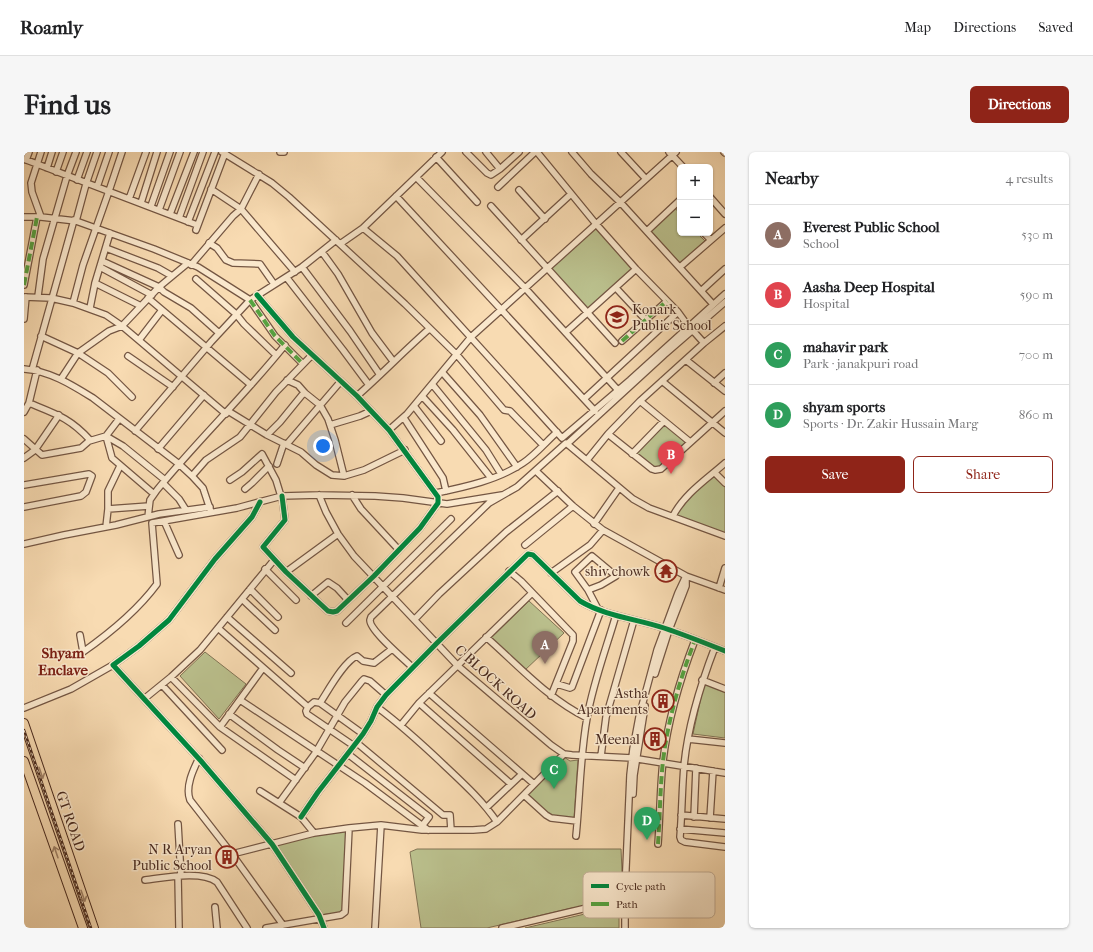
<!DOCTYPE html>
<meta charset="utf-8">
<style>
:root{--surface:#fff;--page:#f6f6f6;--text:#202124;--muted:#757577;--line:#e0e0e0;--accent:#8f2418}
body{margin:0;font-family:"IM FELL French Canon",serif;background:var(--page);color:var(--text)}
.controls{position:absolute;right:12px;top:12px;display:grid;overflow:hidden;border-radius:6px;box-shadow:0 1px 3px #0004}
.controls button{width:36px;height:36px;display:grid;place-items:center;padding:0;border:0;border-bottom:1px solid var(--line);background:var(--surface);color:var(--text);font:20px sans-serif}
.you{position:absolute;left:299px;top:294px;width:14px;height:14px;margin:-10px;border:3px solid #fff;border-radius:50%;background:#1a73e8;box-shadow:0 0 0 6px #1a73e833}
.badge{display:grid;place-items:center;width:26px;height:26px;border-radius:50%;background:var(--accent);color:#fff;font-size:13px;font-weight:700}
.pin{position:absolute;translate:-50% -33px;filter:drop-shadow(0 1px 2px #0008)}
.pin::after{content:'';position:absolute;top:21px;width:14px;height:12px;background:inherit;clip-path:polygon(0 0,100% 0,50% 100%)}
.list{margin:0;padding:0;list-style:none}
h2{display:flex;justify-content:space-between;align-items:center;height:52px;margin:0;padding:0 16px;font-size:17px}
h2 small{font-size:13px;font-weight:400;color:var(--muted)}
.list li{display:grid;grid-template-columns:26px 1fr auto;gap:12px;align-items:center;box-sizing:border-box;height:60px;padding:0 16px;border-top:1px solid var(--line)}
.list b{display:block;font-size:15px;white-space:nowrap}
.list p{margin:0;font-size:13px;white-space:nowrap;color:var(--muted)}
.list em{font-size:13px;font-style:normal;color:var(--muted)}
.actions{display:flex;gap:8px;padding:12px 16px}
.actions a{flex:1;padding:9px 0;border:1px solid var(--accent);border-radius:6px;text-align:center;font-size:14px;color:var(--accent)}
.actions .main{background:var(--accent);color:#fff}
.map{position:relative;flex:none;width:701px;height:776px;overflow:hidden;border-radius:6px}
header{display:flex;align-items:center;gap:24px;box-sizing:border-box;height:56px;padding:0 20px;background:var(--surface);border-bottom:1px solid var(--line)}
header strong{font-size:19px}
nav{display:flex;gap:22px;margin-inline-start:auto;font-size:14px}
.intro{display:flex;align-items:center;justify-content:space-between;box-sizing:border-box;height:96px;padding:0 24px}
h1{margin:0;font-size:28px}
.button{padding:10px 18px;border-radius:6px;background:var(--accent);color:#fff;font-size:14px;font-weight:700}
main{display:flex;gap:24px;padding:0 24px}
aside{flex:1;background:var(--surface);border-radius:6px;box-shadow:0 1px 3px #0004}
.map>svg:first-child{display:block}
.green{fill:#bbc18e;stroke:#827556}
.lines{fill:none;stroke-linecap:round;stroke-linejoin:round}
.minor-casing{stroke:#745643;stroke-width:8}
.highway-casing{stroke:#48291e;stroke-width:10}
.minor{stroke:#fae8cd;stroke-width:5.5}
.highway{stroke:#f8dbb2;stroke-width:8}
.rail-casing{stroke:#48291e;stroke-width:2.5}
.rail{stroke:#fae8cd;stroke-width:1;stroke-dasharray:3;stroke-linecap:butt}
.quiet{stroke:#56a341;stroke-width:4;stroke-dasharray:8 4;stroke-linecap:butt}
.cycleway-casing{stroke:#fae8cd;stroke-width:8}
.cycleway{stroke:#00873e;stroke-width:5}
.oneway{stroke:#a08268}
.labels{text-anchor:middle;stroke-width:3;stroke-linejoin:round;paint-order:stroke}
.poi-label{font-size:14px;fill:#48291e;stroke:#fae8cd;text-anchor:end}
.street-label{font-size:14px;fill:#48291e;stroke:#fae8cd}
.neighbourhood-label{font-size:15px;font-weight:bold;fill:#7a1f14;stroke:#fae8cd}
.key{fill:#fae8cd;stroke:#c5af98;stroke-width:1}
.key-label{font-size:11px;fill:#48291e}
</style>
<header>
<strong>Roamly</strong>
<nav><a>Map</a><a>Directions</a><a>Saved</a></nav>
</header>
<div class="intro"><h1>Find us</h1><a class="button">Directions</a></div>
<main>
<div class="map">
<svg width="701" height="776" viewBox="0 0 701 776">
<rect width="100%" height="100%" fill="#f8dbb2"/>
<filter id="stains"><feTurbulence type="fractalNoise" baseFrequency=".005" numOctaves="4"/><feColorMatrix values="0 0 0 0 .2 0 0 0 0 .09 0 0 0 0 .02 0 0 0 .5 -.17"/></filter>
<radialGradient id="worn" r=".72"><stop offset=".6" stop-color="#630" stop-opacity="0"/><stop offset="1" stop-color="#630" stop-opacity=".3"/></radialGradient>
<path class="green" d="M651,56L656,62V81H673L681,89L656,111L626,78Z
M572,72L612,117L563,161L523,116Z
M641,272L662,291L632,317L612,302Z
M691,321L701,331V384L649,364L654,354Z
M505,449L540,481L500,519L465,488Z
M181,500L222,532L195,567L156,524Z
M680,532L701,539V586L669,582Z
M540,605L546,609L554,608L550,667L524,666L501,644Z
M325,676L321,760L295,763L248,692Z
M393,697H597L599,741L598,751L548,756L463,776H397L386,700Z
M595,754V776H501Z"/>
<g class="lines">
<g class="minor-casing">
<path id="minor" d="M198,0L248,31L265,45L381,152L433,203L480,258L486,259L519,293
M256,0H260
M442,0L463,21L467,23L476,17L495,0
M462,0L476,17
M513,0L572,72L612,117L654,160L662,171L680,191
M548,0L567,22L597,51L687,150
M597,0L622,27
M645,0L659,15
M700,0L701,1
M412,5L453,50
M0,7L173,73
M2,8L5,0
M23,16L28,0
M32,20L39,0
M392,25L501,136L592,236
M53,28L63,0
M73,35L85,0
M474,35L511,0
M187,37L217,57L271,120
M495,38L521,67
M372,44L571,259
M686,45L701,62
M105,47L122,0
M117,51L133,0
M127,54L146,0
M467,54L591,191
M135,58L156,0
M146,62L170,0
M0,65H17L52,69L130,97L174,115L226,148L251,184L279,212
M17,65L8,40L7,31L17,0
M155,66L179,0
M52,69L62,32L73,0
M164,70L191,0
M339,76L373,104L538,286L606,228L701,142
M172,78L201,1
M623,79L656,48
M680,81L687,88
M497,88L547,42
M185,91L193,96L202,108L209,111L236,112L250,132
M316,92L339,76L418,0
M82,96L134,116L148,124
M298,100L314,122L348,181L369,209
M78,109L135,135L140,140L167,156L195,181
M167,113L209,64L217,57L235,22
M76,115L128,143
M278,115L326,179L356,223
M656,115L701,76
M263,126L319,198L345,233
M172,127L212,162L220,172L252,203
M71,131L117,154
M0,133L13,65
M592,136L619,165
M677,139L701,117
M233,143L269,185L333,244L365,278L414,345V351L396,376L350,424L313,459L309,460L304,459L262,420L239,395L261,368L258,344
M14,144L19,107L43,24L52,0
M0,145L27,146L49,151L82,163L98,174L202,262
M124,146L227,233
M49,151L59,113L85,39L98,0
M66,156L71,131L86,81
M0,167L2,145
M542,180L612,117
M17,184L54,201L84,221L108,245
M115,188L138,158
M598,189L643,149
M104,204L149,235
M662,208L701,239
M0,217C26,219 48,233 69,246L155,312L168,324L179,336L187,360
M8,218L50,68
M418,220L456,263L493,315
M37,227L54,201L85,179L98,174L135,135L164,111
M263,228L274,233L281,241L296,253L304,267L311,288L320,324
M638,229L701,281
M690,231L701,221
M408,232L462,298L477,322
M333,244C358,222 380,199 405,177
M398,244L429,278L467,326
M560,247L654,160
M616,249L666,290
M5,251C32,262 46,266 66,288
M390,254L417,289
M204,259L243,283L277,300L292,313L308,323L320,324L340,318L381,298
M0,260L5,251L13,218
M380,266L419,326L422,339
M95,267L82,284L88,306L130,342
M306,273L336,264L347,259
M365,278L383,262L447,185L652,0
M111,279L187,190L226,148L278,115L312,88
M584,282L628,317L631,318L637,317L701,259
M243,283L256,270L278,243L281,241
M0,287L18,303L57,296L65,289L82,284L99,294L141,328
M263,292L317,229
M543,292L640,203L701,150
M134,297L180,243
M608,302L640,269
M0,306L11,298L35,263
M563,308L584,282L616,249L680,191L701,174
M253,312L260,291
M512,319L549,354L579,378L662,424L701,438
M691,321L701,331
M168,324L182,308L216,285L252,240L288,203
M206,328L218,320L238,302L252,328L256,341
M139,331L155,347L162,358
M0,333L65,322L68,324L62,340L57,344L0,355
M221,337L228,331L245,314
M412,341C441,335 474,328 499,311C511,303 522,290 533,280
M295,343L302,360L314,382L330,404L434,514L527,593L540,602L548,603L608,606L701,621
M328,343L337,357L375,398
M236,350L228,365L191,407L145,468L115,494L89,513L177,609L248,692L295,763L300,776
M84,357L125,354
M649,364C660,342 683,327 701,311
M124,365L126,348L133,338C174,288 221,243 261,193
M140,369L155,403
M570,372L595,336
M82,375L84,357V339L96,314
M0,392L40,383L92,373L135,362L186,355
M501,393L549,354
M241,417L272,448
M485,419L497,429L549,483V489L527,544
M262,420L314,382
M527,421L566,393L579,378
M695,436L701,416
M226,437L254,465
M564,438L551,420L568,404L592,424L577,433L564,438L574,457
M287,444L304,430L313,436L324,448
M218,447L251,478
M203,465L267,521
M391,467L415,442L482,380L534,339
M322,471L427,367
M194,476L284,555L282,559L283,562L330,594
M56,483L59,500C86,481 113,459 133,432L128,371L213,356L258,344L295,343L351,344L379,346L423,352L478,343
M462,485C494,513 524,547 563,566
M691,495C676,534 664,572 660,614C658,637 658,661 656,685L657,688L661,690L701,695
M388,515C380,507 345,478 346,468L347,465L465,351L493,335L542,291L609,347L625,356L701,384
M631,522L645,478L662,434V428
M147,525L196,575L239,516
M678,528L701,537
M533,532L546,536L548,535L577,458
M138,533L198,598
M405,541L510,632
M120,547L147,525L176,498L250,408
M216,548L341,631L404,678
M296,551C304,539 320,509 333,504L339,509L350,511L368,497
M395,551L487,632
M284,555L290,550L296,551L339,582
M353,555C377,573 398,592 420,613C439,631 458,648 473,670
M0,556L47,537L89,513
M205,562L254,598L281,616
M377,573L395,551L508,441
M196,575L272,628
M664,587L701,591
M333,591L419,663H426L427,678
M324,602L405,665L398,674
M577,604L582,565L610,468
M175,606C169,618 161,635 166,648L208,702L259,773
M236,639L277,665L290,681
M609,642L610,623L621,554
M500,643L522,663L527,666L553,669
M255,651L292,600L321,550L338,529L340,527L346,529L362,543
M463,655L498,622
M657,663L701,667
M277,665L294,640L339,582L347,569L353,555L362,543L413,491L504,402L509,403L556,449C581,464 613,467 640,476C661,483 681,491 701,499
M670,665L672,616
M686,666L689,619
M154,672L157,724
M656,677L701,681
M552,684C556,645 556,605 563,566C569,531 582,497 592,463
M634,692C636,665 636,636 639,609C644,567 656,527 671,488
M208,702L290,681L325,676L357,673L398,678H449L462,677L473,670L540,602
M154,724L155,776
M121,728C140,726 177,718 193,730L223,776
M191,755L193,776
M242,776L317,763L321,760L325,676
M351,776L357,673
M478,776L571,754L593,749L603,750
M601,776V739L606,623L609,597L615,565L633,498L654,441L662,424"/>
</g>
<g class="highway-casing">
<path id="highway" d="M0,571L70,776
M0,609L59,776"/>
</g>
<use href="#minor" class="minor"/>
<use href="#highway" class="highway"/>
<g class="rail-casing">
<path id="rail" d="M0,578L67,776"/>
</g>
<use href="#rail" class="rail"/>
<path class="quiet" d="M0,133L13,65
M226,148L251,184L279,212
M598,189L643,149
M634,692C636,665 636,636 639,609C644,567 656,527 671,488"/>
<g class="cycleway-casing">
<path id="cycleway" d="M233,143L269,185L333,244L365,278L414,345V351L396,376L350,424L313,459L309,460L304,459L262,420L239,395L261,368L258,344
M236,350L228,365L191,407L145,468L115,494L89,513L177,609L248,692L295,763L300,776
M277,665L294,640L339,582L347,569L353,555L362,543L413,491L504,402L509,403L556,449C581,464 613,467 640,476C661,483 681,491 701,499"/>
</g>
<use href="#cycleway" class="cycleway"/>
</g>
<defs><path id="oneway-shaft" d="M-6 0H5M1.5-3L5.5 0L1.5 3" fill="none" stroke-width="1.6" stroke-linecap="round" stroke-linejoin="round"/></defs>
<g class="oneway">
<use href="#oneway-shaft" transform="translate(17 621) rotate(71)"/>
<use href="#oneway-shaft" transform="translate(32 700) rotate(-109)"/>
<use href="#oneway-shaft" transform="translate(59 744) rotate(71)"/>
</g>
<defs>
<g id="school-ring" transform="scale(1.15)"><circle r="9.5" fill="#fae8cd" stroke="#8f2418" stroke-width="1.5"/><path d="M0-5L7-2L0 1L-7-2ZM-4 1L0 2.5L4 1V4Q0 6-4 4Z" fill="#8f2418"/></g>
<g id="temple-ring" transform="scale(1.15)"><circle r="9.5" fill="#fae8cd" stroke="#8f2418" stroke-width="1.5"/><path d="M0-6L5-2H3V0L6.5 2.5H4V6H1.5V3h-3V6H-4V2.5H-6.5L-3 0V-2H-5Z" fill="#8f2418"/></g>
<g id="building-ring" transform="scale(1.15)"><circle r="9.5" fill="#fae8cd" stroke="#8f2418" stroke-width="1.5"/><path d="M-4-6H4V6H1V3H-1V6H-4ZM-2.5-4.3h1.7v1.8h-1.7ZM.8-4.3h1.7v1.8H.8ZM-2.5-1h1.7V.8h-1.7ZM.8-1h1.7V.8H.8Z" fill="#8f2418"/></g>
</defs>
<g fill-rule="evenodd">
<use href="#school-ring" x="593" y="165"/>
<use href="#temple-ring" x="642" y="419"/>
<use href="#building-ring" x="639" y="549"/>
<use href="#building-ring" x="631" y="587"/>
<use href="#building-ring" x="203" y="705"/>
</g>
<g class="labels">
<g class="poi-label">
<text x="608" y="162" text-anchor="start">Konark<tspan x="608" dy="16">Public School</tspan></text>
<text x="626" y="424">shiv chowk</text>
<text x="624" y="546">Astha<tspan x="624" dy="16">Apartments</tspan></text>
<text x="616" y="592">Meenal</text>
<text x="188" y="702">N R Aryan<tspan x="188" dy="16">Public School</tspan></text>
</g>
<g class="street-label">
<text transform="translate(472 530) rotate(42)" y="5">C BLOCK ROAD</text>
<text transform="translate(47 669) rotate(71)" y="5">GT ROAD</text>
</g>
<g class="neighbourhood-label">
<text x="39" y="506">Shyam<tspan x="39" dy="17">Enclave</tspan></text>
</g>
</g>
<rect x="559" y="720" width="132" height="46" rx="6" class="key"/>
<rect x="567" y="732" width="18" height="4" fill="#00873e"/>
<rect x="567" y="750" width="18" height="4" fill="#56a341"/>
<g class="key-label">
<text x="592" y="738">Cycle path</text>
<text x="592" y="756">Path</text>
</g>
<rect width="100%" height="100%" filter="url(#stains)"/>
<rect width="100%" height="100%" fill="url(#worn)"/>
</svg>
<div class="controls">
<button>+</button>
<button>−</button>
</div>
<div class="you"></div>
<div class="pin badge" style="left:521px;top:512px;background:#8d6e63">A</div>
<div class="pin badge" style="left:647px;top:322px;background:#e0444e">B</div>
<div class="pin badge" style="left:530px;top:637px;background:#2e9e5b">C</div>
<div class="pin badge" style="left:623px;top:688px;background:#2e9e5b">D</div>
</div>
<aside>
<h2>Nearby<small>4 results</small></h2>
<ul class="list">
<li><span class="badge" style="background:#8d6e63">A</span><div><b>Everest Public School</b><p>School</p></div><em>530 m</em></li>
<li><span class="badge" style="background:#e0444e">B</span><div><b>Aasha Deep Hospital</b><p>Hospital</p></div><em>590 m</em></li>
<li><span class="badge" style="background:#2e9e5b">C</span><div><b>mahavir park</b><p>Park · janakpuri road</p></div><em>700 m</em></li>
<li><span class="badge" style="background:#2e9e5b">D</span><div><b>shyam sports</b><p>Sports · Dr. Zakir Hussain Marg</p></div><em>860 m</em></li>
</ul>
<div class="actions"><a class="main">Save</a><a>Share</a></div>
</aside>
</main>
